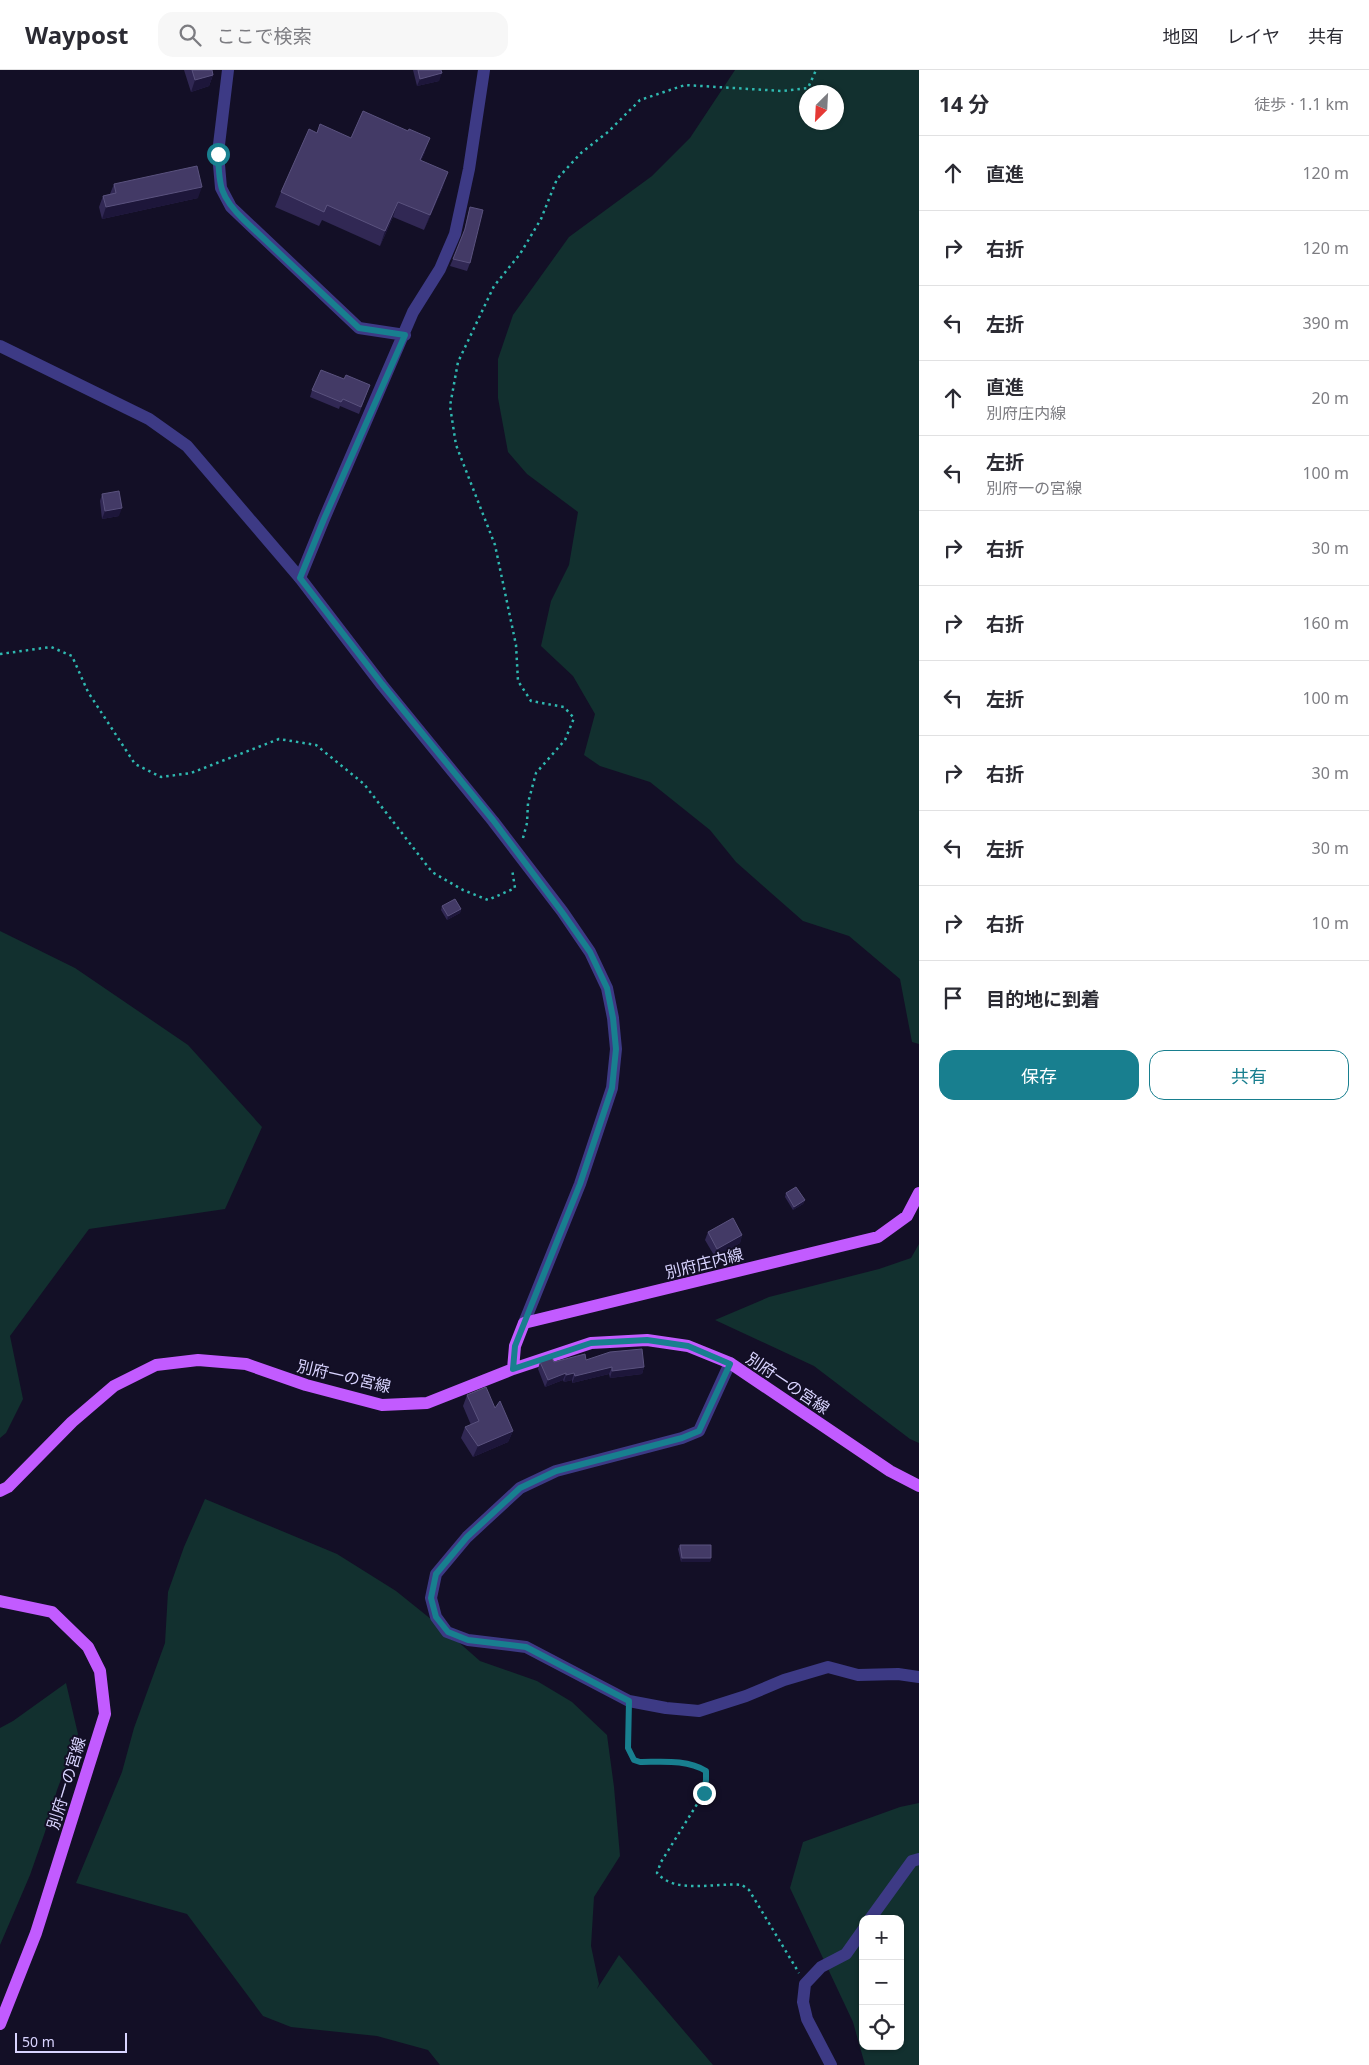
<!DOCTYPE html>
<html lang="ja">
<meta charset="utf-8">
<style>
:root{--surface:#fff;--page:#f7f7f7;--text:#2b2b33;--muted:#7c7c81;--line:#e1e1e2;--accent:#187f8f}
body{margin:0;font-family:"Noto Sans","Noto Sans JP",sans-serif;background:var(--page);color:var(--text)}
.controls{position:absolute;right:15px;bottom:15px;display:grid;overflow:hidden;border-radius:10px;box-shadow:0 1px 4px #0004}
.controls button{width:45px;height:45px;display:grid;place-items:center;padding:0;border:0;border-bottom:1px solid var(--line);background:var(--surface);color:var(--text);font:25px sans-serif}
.compass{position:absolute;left:799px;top:15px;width:45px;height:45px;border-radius:50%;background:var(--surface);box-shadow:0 1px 4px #0004;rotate:204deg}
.scale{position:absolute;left:15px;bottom:12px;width:112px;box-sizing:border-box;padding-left:5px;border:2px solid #d9d4ff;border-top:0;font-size:14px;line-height:18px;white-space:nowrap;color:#d9d4ff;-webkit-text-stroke:4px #130f26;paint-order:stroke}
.stop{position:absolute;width:15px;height:15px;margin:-11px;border:4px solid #187f8f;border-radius:50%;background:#fff}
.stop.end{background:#187f8f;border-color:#fff;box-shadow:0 1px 5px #0008}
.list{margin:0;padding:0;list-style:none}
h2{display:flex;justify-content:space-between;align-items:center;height:65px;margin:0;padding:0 20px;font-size:21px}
h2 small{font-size:16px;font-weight:400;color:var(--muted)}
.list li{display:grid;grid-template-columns:32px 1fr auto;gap:15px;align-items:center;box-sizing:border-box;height:75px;padding:0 20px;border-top:1px solid var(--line)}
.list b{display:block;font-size:19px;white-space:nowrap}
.list p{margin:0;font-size:16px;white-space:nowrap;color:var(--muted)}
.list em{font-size:16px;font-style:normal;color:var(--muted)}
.actions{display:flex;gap:10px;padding:15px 20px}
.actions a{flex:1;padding:11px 0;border:1px solid var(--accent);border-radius:15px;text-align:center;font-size:18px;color:var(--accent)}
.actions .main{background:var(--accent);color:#fff}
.icon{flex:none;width:28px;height:28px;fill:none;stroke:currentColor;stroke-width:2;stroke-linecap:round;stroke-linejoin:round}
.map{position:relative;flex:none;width:919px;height:1995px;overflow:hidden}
header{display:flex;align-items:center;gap:30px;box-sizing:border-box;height:70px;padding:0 25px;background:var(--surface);border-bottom:1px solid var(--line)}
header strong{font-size:24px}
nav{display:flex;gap:28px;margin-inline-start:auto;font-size:18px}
.search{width:350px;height:45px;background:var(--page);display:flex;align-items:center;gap:12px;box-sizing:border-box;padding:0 18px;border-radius:15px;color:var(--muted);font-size:19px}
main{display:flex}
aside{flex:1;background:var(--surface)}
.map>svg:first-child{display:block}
.green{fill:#12302f;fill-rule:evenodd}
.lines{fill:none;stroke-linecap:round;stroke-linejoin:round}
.path{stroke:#2fb8b0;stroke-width:2.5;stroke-dasharray:2.5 4;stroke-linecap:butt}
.minor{stroke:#3d3a85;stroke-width:12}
.tertiary{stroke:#3d3a85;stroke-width:12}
.primary{stroke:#c25bff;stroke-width:12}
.wall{fill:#312854}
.shaded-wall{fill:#1d163a}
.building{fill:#433a66;stroke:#5a527e}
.route{stroke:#187f8f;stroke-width:6}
.labels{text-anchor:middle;stroke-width:4;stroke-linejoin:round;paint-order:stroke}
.street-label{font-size:16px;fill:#d9d4ff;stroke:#130f26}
</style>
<header>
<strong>Waypost</strong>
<div class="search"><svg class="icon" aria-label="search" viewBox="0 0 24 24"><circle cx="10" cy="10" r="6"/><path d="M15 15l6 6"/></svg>ここで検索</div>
<nav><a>地図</a><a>レイヤ</a><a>共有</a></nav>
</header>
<main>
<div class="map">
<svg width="919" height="1995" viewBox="0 0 919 1995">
<rect width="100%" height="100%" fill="#130f26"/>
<path class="green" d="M735,0H919V974L912,972L900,909L849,866L803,851L736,792L710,760L650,712L600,696L584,685L595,644L573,606L541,576L551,531L569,495L578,442L527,404L508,382L498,328V289L513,245L569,167L652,106L690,68ZM806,22H836V52H806Z
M0,861L75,898L188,975L262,1057L225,1139L89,1159L10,1266L23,1329L6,1363L0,1368Z
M919,1174V1373L910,1369L814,1296L715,1250L769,1227L879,1199L911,1188Z
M205,1429L337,1484L396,1521L447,1562L480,1591L537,1611L572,1632L607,1665L614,1717L620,1786L594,1827L591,1876L599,1914L597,1919L619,1885L713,1995H440L428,1980L377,1966L291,1957L263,1946L187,1844L76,1813L122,1702L134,1658L165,1573L168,1522L184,1477Z
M66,1613L78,1664L57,1720L45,1762L30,1805L0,1875V1658L13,1651Z
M919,1733V1995H865L853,1952L790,1818L803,1772L900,1737ZM863,1849H900V1976H863Z"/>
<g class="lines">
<path class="path" d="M0,584L51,577L72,586L88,622L135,694L161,707L191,703L279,669L316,675L364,714L432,802L463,820L488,830L515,818L512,799
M523,768L527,753L528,733L536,703L565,670L574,648L564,637L531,631L518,611L516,575L495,475L456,375L450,336L458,292L494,216L520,184L541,149L557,109L581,83L608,62L640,30L685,15L782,21L808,18L816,0
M629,1645L628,1678L634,1690L640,1692C661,1692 687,1689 706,1701V1710L704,1723L661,1792L657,1803C676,1825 715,1812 742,1815L749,1820L799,1903"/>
<path class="minor" d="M228,0L218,83L221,118L231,137L359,258L405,265
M300,508L324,449L413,242L440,199L455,164L469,99L484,0
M730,1293L699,1361L682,1368L556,1401L520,1418L467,1467L436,1504L431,1528L436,1547L447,1562L468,1570L526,1577L629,1631L666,1638L699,1641L746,1626L784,1610L828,1597L858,1605L898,1604L919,1607
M870,1849L912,1791L919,1789
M831,1995L807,1949L803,1932L805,1914L821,1897L846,1884L863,1860"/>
<path class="tertiary" d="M0,276L149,349L187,376L300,508L382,615L493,751L562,841L590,882L607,918L613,948L616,979L612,1018L580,1114L524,1253"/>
<path class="primary" d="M513,1299L515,1276L524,1253L878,1167L907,1146L919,1123
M0,1421L8,1417L72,1352L114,1316L156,1295L198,1290L246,1294L306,1315L382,1335L427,1333L513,1299L591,1273L647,1270L688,1276L730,1293L890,1401L919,1416
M0,1531L52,1542L88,1577L100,1601L105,1644L36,1863L0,1954"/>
</g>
<path class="wall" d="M184,0H212L213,5L209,16L191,22Z
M413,0H441L439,11L417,16Z
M317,63L425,82L421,90L443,117L424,160L393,147L380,176L322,150L319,156L275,137L281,122Z
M114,114L198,128L102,149L99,137L103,126L110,124Z
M470,137V193L467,201L450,196L463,165L468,144Z
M344,309L370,315L359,344L340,336L339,339L310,327L312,320Z
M102,424L119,446L102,449L100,431Z
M442,836L461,839L460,843L447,850L441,840Z
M786,1123L805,1130L803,1134L793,1140L785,1127Z
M708,1162L742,1165L740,1173L715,1187L705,1170Z
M586,1290L644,1297L642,1304L610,1308L609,1304L572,1313V1310L564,1312L563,1310L545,1317L538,1299L540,1292Z
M467,1325L495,1338L513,1361L508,1372L473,1387L461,1368L465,1357L471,1355L463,1336Z
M680,1475L711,1488L710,1492H681L678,1479Z"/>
<path class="shaded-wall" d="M442,3L439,11L417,16L420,9Z
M213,5L209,16L191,22L195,10Z
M430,68L425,82L415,105L420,90Z
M448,102L443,117L424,160L430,145Z
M202,117L198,128L102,149L106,137Z
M398,132L393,147L380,176L385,161Z
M122,438L119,446L102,449L105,441Z
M461,839L460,843L447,850L448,846Z
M805,1130L803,1134L793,1140L794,1137Z
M742,1165L740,1173L715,1187L717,1179Z
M612,1297L609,1304L572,1313L575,1306Z
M644,1297L642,1304L610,1308L612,1301Z
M566,1303L563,1310L545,1317L548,1310Z
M574,1303L572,1310L564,1312L566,1305Z
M513,1361L508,1372L473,1387L478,1376Z
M682,1488H711L710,1492H681Z"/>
<path class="building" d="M192,0H212L213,5L195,10Z
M418,0H441L442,3L420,9Z
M363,41L408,61L409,59L430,68L420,90L448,102L430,145L398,132L385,161L327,135L324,142L281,122L309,59L317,63L320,54L351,68Z
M197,96L202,117L106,137L103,126L116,123L114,114Z
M470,137L483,140L470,193L453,189L465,159Z
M321,300L344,309L346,305L370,315L361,337L343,329L341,332L312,320Z
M119,421L122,438L105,441L102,424Z
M455,829L461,839L448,846L442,836Z
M796,1117L805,1130L794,1137L786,1123Z
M733,1148L742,1165L717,1179L708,1162Z
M642,1279L644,1297L612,1301V1297L575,1306L574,1303L566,1305V1303L548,1310L540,1292L552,1288L554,1292L585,1284L586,1290L610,1282Z
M486,1317L495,1338L500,1331L513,1361L478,1376L465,1357L479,1351L467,1325Z
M680,1475H711V1488H682Z"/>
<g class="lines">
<path class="route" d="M218,84C219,116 220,127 244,150L359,258L405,265L324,449L300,508L382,614L493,750L562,842L590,882L607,918L613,948L616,979L612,1018L580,1114L515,1276L513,1299L591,1273L647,1270L688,1276L730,1294L699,1361L682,1368L556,1401L520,1418L467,1467L436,1504L431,1528L436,1547L448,1562L468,1570L526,1577L629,1631L628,1678L634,1690L640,1692C661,1692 687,1689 706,1701V1710L704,1723"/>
</g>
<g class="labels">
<g class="street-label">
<text transform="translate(704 1193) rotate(-14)" y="6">別府庄内線</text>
<text transform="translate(344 1306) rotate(13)" y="6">別府一の宮線</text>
<text transform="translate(788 1313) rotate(34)" y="6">別府一の宮線</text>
<text transform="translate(66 1713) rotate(-73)" y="6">別府一の宮線</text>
</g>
</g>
</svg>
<div class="controls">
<button>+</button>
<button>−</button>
<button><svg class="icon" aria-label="locate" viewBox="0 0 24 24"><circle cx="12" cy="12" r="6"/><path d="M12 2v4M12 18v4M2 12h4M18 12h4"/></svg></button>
</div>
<svg class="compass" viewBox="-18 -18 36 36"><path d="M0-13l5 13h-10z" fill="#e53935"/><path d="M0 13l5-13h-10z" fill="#7c7c81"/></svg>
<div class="scale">50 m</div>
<div class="stop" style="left:218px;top:84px"></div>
<div class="stop end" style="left:704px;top:1723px"></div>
</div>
<aside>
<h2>14 分<small>徒歩 · 1.1 km</small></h2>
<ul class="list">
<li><svg class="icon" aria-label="ahead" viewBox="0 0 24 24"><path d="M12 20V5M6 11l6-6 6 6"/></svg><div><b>直進</b></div><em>120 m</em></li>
<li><svg class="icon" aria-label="right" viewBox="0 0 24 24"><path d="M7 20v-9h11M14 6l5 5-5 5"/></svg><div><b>右折</b></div><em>120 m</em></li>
<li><svg class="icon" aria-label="left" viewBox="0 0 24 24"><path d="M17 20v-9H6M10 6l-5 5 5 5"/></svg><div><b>左折</b></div><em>390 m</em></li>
<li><svg class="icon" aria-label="ahead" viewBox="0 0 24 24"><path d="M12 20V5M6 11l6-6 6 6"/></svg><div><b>直進</b><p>別府庄内線</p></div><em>20 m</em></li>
<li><svg class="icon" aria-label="left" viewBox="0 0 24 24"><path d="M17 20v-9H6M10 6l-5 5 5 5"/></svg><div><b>左折</b><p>別府一の宮線</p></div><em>100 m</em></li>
<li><svg class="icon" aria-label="right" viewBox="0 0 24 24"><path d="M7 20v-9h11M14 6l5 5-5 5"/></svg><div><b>右折</b></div><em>30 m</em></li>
<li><svg class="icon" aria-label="right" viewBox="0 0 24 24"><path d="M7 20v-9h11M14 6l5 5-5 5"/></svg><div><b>右折</b></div><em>160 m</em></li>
<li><svg class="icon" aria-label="left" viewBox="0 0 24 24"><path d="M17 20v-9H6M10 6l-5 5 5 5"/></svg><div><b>左折</b></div><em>100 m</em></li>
<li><svg class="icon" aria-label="right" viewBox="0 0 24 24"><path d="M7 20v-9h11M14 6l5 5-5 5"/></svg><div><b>右折</b></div><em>30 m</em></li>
<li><svg class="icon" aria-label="left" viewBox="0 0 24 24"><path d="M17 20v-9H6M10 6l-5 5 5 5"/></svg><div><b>左折</b></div><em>30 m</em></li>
<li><svg class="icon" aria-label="right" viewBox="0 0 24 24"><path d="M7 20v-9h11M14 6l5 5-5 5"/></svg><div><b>右折</b></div><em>10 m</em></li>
<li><svg class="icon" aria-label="arrive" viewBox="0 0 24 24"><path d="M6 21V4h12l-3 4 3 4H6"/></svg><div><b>目的地に到着</b></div></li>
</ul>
<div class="actions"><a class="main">保存</a><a>共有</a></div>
</aside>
</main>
